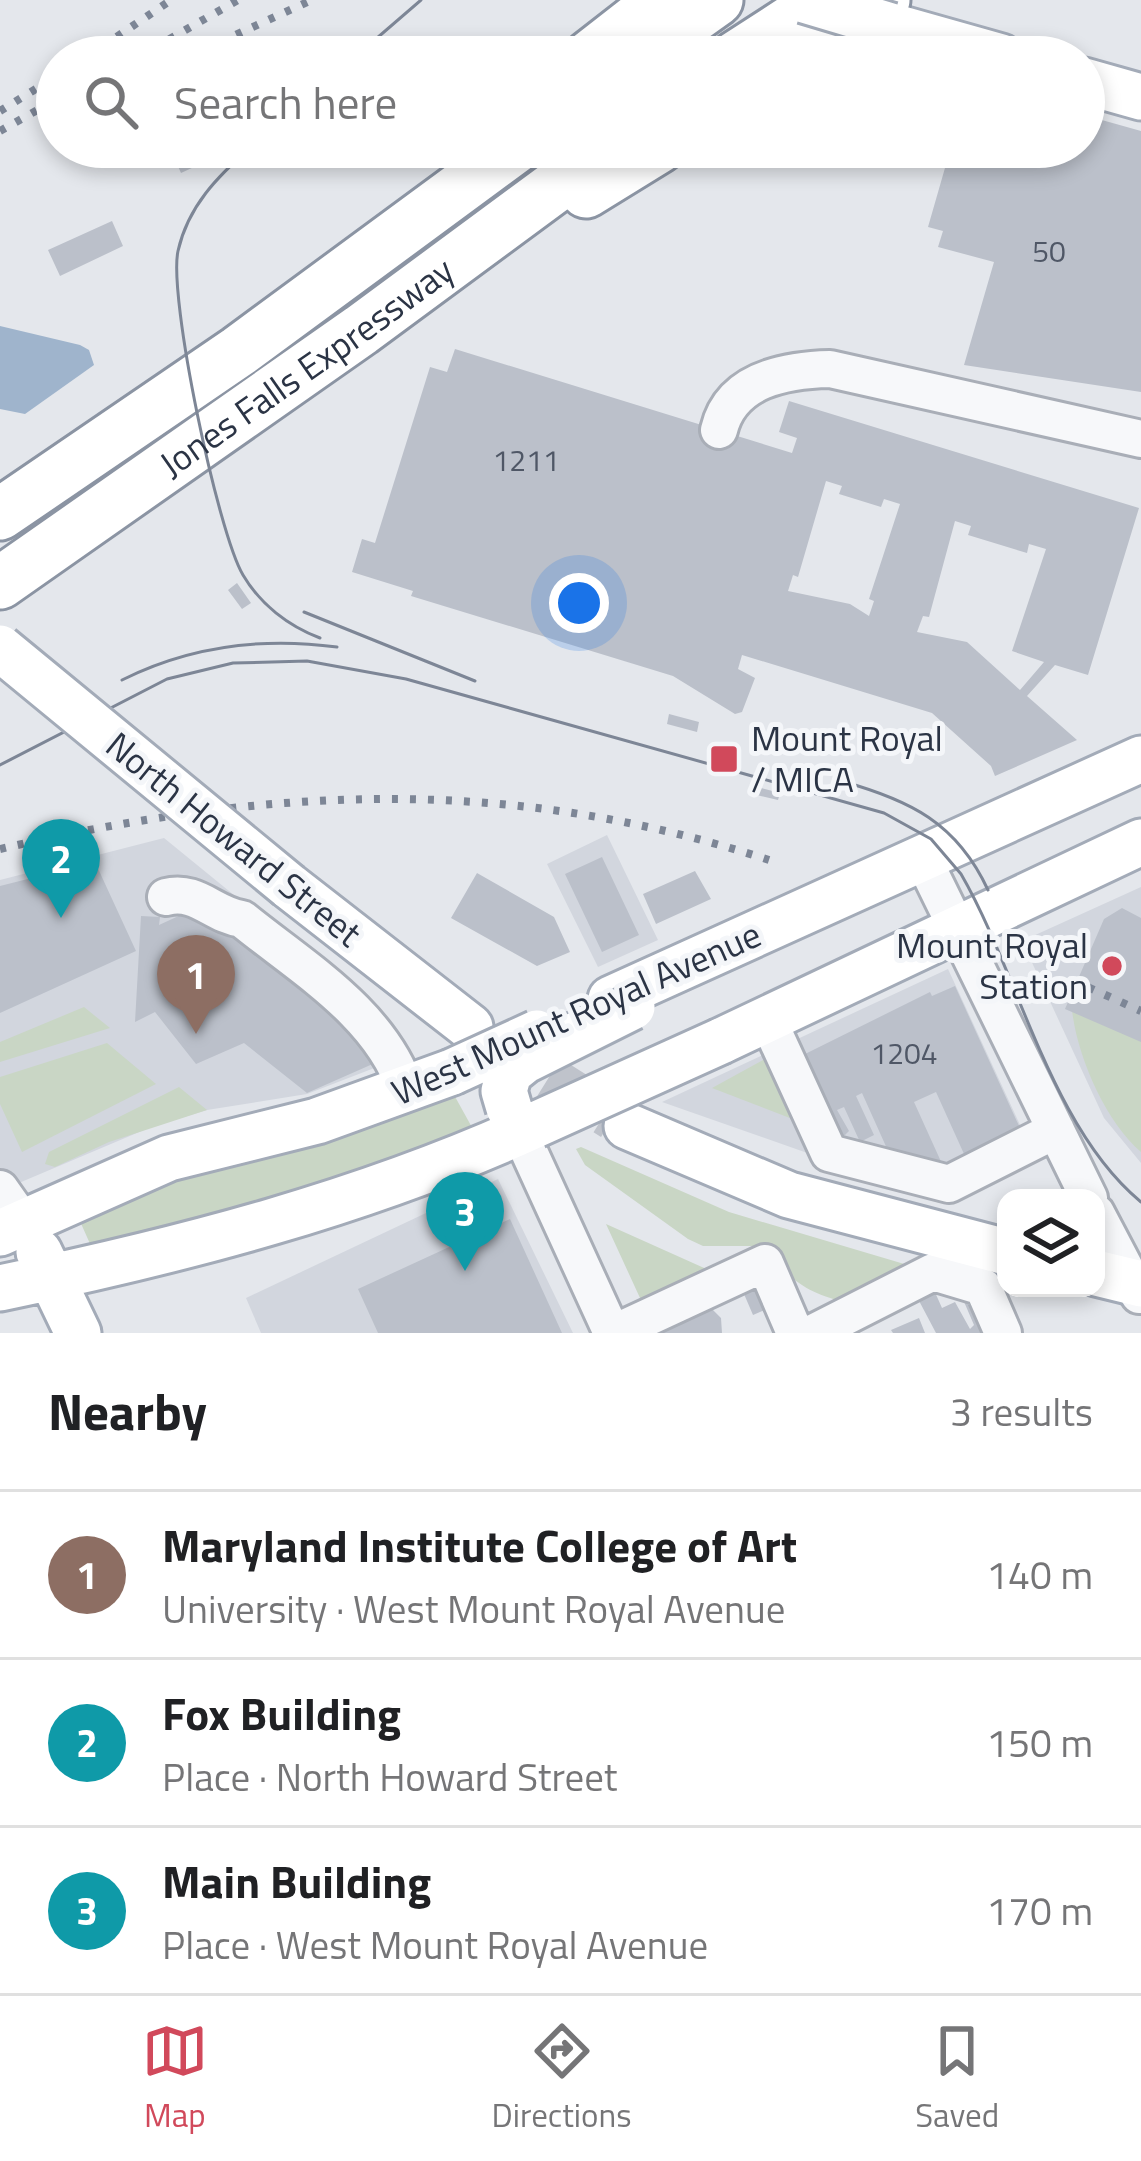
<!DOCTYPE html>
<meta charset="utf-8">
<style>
:root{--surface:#fff;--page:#f6f6f6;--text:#202124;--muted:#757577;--line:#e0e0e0;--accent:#d1495b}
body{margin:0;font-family:"Titillium Web",sans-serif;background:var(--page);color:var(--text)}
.controls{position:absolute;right:36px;bottom:36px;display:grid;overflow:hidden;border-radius:24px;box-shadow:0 6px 18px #0003}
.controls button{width:108px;height:108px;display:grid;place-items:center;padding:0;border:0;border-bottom:3px solid var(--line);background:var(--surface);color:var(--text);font:60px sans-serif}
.you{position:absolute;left:579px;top:603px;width:42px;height:42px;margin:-30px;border:9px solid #fff;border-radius:50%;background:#1a73e8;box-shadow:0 0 0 18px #1a73e833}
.badge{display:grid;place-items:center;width:78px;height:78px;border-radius:50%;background:var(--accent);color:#fff;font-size:39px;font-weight:700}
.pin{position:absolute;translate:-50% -99px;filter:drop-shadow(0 3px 6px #0008)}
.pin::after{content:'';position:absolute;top:63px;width:42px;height:36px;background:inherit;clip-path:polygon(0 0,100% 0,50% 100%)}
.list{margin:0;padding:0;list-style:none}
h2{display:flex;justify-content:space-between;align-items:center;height:156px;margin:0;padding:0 48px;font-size:51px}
h2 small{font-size:39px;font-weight:400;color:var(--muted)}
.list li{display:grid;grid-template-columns:78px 1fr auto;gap:36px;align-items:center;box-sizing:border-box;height:168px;padding:0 48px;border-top:3px solid var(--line)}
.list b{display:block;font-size:45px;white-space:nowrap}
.list p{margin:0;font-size:39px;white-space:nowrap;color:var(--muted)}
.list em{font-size:39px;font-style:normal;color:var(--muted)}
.icon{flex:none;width:66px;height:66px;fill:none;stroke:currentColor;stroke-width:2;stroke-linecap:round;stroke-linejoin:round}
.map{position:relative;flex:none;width:1141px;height:1333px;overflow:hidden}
.search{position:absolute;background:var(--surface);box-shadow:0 6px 18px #0003;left:36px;right:36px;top:36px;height:132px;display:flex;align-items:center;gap:30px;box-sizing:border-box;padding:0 42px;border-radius:66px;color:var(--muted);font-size:45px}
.sheet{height:660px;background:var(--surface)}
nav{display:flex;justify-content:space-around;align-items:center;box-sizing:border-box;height:168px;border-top:3px solid var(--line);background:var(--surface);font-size:33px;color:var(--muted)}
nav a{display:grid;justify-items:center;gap:6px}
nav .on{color:var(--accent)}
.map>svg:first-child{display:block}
.built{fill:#d2d6de}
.green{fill:#c9d6c5}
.water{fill:#9fb4cc}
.building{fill:#bbc0ca;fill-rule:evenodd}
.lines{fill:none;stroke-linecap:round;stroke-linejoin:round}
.major-tunnel{stroke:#bfc3cb;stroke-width:45;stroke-dasharray:45 22;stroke-linecap:butt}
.minor-casing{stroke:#a9aeb7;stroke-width:42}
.major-casing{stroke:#a3abb8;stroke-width:51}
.highway-casing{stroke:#8b94a3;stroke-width:57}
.minor{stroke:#f7f8fa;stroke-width:36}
.major{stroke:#fff;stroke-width:45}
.highway{stroke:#fff;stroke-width:51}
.tram{stroke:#7d8696;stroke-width:3}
.rail{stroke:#7d8696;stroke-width:8;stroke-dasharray:6 12;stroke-linecap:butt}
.major-bridge-casing{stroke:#a3abb8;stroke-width:51;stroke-linecap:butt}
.major-bridge{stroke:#fff;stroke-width:45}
.poi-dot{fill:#d1495b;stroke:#f4f6f9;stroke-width:4.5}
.labels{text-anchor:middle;stroke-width:10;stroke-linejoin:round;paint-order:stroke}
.number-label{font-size:30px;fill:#4f5766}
.street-label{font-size:36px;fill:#2b3445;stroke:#f4f6f9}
.poi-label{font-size:36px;fill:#2b3445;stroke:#f4f6f9;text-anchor:start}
</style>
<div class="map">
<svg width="1141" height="1333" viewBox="0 0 1141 1333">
<rect width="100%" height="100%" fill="#e4e7ec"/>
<path class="built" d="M607,835L658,940L598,967L547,864Z
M164,838L262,918L408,1055L307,1094L207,1110L151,1127L0,1191V880Z
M1141,887V1163L1104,1118L1022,941Z
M948,969L1033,1153L955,1192L830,1161L662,1102Z
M498,1179L573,1333H261L246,1298Z"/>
<path class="green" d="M1071,998L1141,1026V1152C1103,1119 1073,1048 1071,998Z
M84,1007L110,1028L0,1062V1042Z
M107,1043L156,1084L22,1152L0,1104V1077Z
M774,1054L808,1125L712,1088Z
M179,1087L207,1110L109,1142L55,1167L45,1164L49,1152Z
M453,1093L474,1131L432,1150L100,1250L91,1246L79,1219L117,1194Z
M581,1147L729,1212L911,1266L845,1302C805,1293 788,1278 763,1246H703L688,1239L585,1165L576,1149Z
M606,1224L722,1276L646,1311Z"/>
<path class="water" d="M0,326L80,345L89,350L94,365L25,414L0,409Z"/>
<path class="building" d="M1084,115L1141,131V392L964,365L994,262L938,247L943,231L928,227L951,147H1084Z
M178,147H219L222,154L181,173L171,151Z
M112,221L123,246L60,276L48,250Z
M455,349L792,453L797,438L779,432L789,401L1139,508L1088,675L1055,665L1027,696L1077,740L995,776L991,766L932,713L742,655L738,669L755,678L742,712L735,714L673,676L411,596L413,591L352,572L362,539L375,543L430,367L447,372ZM826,481L842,486L839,494L881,507L884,499L900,504L869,599L874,601L869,616L850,604L788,591L793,575L798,577ZM955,521L971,526L968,535L1027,553L1029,544L1046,549L1012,651L1044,662L1020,690L967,642L917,632L923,616L929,617Z
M237,583L251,603L242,609L228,590Z
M669,714L699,722L697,732L667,724Z
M750,785L780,793L778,800L748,793Z
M602,857L639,935L602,952L565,874Z
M95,862L136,951L0,1013V886Z
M695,871L711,899L656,924L643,894Z
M477,873L554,917L570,952L537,966L451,918Z
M196,908L237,934L384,1059L307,1093L244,1043L196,1064L155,1012L135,1022L141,916L160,917L159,925Z
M1122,908L1141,918V1042L1065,1009L1104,919Z
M955,986L1025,1139L969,1165L936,1092L914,1102L943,1166L914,1167L908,1154L893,1162L862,1093L856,1096L874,1135L860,1142L844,1107L837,1110L849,1131L841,1139L797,1058L930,992L932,996Z
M510,1219L562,1333H378L358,1289Z
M766,1284L776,1305L753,1315L744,1294Z
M934,1290L942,1308L955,1302L970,1329L974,1325L962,1297L977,1290L995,1333H936L917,1297Z
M711,1308L721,1318L722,1333H658L673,1326L674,1319Z
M919,1318L925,1333H893L891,1330Z"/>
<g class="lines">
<path class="major-tunnel" d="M492,1042L613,1118"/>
<g class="minor-casing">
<path id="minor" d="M719,430C731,379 786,370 830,369L1141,439
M924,861L1089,1198
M166,897C197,889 213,915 242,919C302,968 380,1013 406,1090
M768,1020L829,1153L949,1184L1056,1130
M520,1132L612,1333
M0,1189L24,1223
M1096,1213L1139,1295
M614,1333L765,1263L795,1333
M813,1333L933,1272L983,1287L1003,1333"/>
</g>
<g class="major-casing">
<path id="major" d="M891,26L1001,57
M1084,81L1141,97
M289,886L470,1027
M611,999L1141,759
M721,1041L1141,842
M627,1126L789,1195L1006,1252
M0,1233L169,1158L317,1121L452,1072
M39,1252L78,1333
M1096,1273L1141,1284
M0,1288C183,1250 364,1203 535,1125"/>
</g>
<g class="highway-casing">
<g id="highway">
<path d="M589,57L657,4"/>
<path d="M637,57L717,0"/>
<path d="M736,57L816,5"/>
<path d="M792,57L884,0"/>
<path d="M586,192L659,147"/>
<path d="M0,514L239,351L516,147"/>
<path id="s1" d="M0,583L361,330L609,147"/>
</g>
</g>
<use href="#minor" class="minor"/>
<use href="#major" class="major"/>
<use href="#highway" class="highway"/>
<path class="tram" d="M355,57L421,0
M251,147C218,176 188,206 178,251C168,297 218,533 243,575C260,604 288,626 320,638
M304,612L475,681
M122,680C190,646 262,637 337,647
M0,765L167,679L233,663L307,661L406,679L884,813L931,839L961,874C1019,974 1050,1127 1141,1202
M841,781C910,800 957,823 988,890"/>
<path class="rail" d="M87,57L171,0
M138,57L238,0
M187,57L312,0
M0,111L57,76
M0,131L57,99
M0,849C268,787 504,774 769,860
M1072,980L1141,1011"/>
<g class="major-bridge-casing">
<path id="major-bridge" d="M804,0L891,26
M0,648L289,886
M452,1072L537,1033
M509,1108L504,1091L509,1073L524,1061L632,1007
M535,1125L721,1041"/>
</g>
<use href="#major-bridge" class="major-bridge"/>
</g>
<g class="poi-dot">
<rect x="709" y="744" width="30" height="30" rx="6"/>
<circle cx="1112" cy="966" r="12"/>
</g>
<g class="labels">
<g class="number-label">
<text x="1049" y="262">50</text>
<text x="526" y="471">1211</text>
<text x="904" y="1064">1204</text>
</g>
<g class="street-label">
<text dy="13" stroke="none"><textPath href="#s1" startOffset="375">Jones Falls Expressway</textPath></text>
<text transform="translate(234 839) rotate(39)" y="13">North Howard Street</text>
<text transform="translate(576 1013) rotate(-24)" y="13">West Mount Royal Avenue</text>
</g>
<g class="poi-label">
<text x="751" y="751">Mount Royal<tspan x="751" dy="41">/ MICA</tspan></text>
<text x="1088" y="958" text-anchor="end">Mount Royal<tspan x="1088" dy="41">Station</tspan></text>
</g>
</g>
</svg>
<div class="controls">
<button><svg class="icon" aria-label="layers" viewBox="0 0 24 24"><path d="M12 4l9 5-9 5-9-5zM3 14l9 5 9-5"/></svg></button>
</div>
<div class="you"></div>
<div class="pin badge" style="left:196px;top:1034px;background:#8d6e63">1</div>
<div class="pin badge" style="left:61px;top:918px;background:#0f9aa8">2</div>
<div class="pin badge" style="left:465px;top:1271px;background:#0f9aa8">3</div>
<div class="search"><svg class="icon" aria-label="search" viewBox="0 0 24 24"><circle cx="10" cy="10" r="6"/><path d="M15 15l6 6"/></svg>Search here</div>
</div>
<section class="sheet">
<h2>Nearby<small>3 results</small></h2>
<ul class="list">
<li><span class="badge" style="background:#8d6e63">1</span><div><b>Maryland Institute College of Art</b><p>University · West Mount Royal Avenue</p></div><em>140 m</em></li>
<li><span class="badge" style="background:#0f9aa8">2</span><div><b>Fox Building</b><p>Place · North Howard Street</p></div><em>150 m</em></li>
<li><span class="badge" style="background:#0f9aa8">3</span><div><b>Main Building</b><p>Place · West Mount Royal Avenue</p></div><em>170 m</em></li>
</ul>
</section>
<nav>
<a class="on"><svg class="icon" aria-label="map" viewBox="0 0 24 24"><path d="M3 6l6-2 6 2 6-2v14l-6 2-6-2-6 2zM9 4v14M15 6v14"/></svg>Map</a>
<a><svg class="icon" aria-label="directions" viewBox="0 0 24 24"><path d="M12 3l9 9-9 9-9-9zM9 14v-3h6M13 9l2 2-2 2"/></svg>Directions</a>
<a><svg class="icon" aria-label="saved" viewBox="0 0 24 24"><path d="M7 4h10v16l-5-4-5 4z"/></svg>Saved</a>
</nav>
